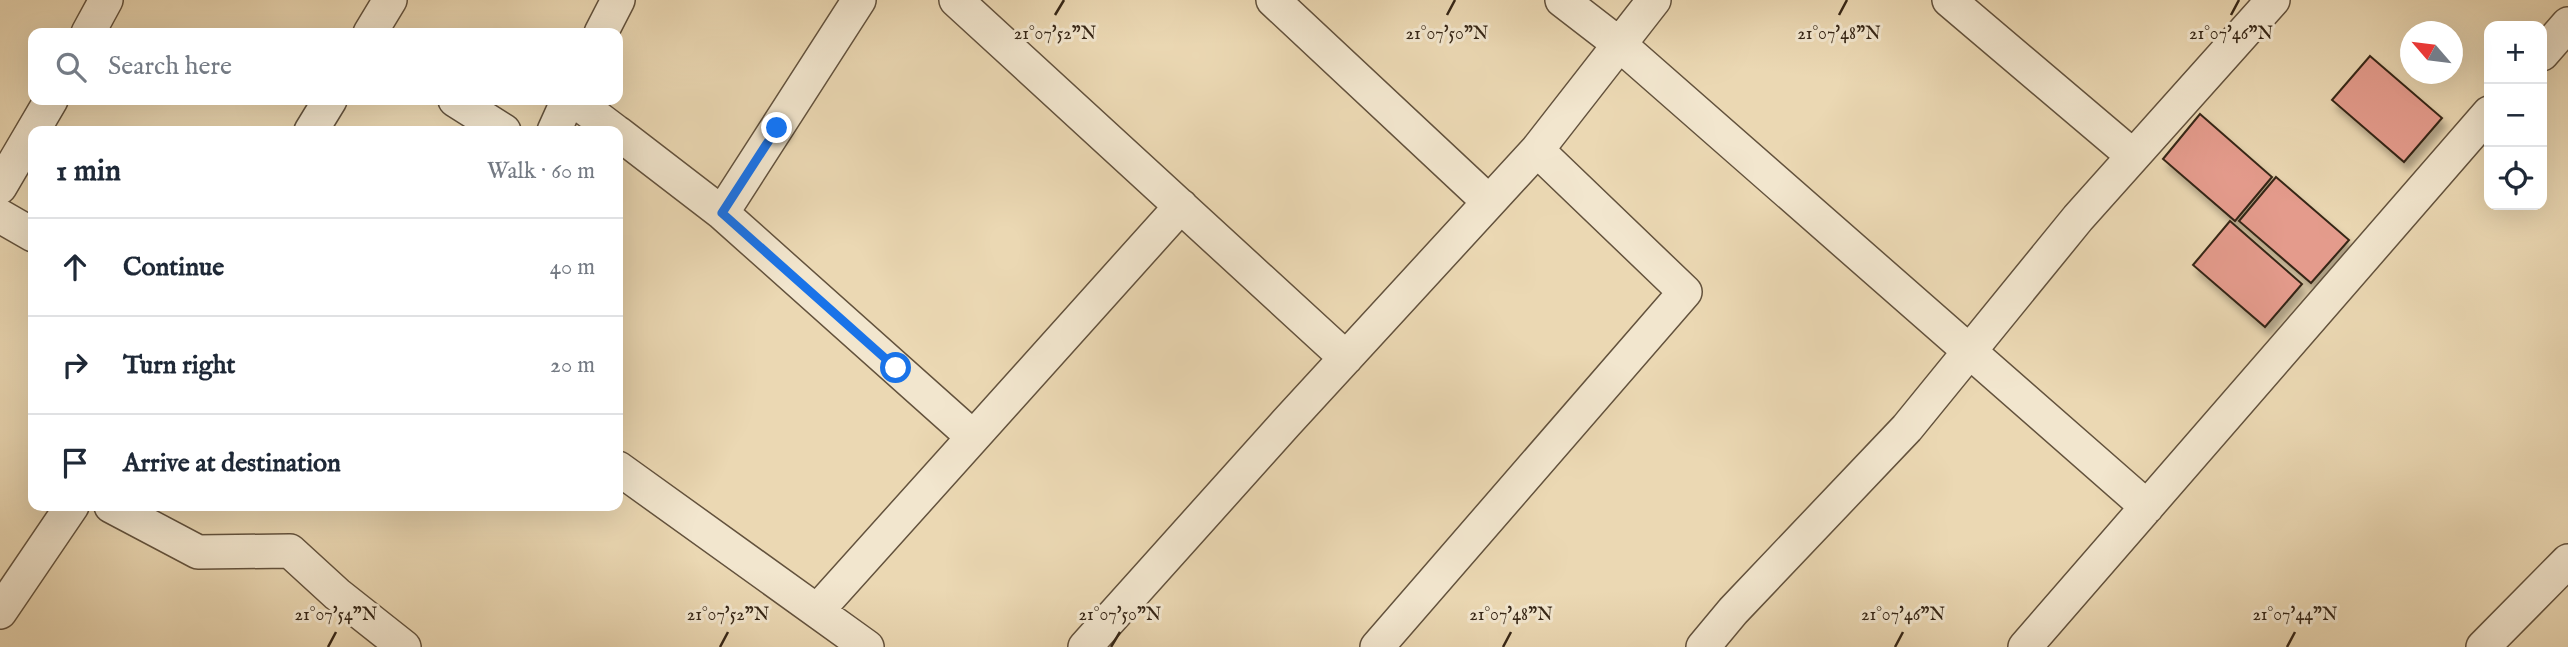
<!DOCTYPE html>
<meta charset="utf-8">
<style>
:root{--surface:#fff;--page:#f2f2f3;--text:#1f2937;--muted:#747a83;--line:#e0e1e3}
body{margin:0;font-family:"IM FELL English",serif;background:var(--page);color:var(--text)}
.controls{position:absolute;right:21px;top:21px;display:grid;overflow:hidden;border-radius:14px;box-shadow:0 7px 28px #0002}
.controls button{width:63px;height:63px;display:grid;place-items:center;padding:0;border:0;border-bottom:2px solid var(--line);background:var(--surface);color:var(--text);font:35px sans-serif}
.compass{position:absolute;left:2400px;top:21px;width:63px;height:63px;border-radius:50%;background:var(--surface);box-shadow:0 7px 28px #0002;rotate:298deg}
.stop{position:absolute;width:21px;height:21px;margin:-16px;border:5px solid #1a73e8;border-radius:50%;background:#fff}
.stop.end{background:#1a73e8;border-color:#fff;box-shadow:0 2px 7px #0008}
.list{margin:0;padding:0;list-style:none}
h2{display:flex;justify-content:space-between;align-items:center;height:91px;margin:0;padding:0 28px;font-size:30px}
h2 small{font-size:23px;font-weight:400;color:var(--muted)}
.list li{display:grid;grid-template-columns:46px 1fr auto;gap:21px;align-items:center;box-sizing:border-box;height:98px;padding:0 28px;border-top:2px solid var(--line)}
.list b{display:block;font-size:26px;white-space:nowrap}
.list em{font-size:23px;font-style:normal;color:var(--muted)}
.icon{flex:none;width:38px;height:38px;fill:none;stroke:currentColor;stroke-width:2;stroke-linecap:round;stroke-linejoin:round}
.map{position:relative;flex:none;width:2568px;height:647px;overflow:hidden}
.search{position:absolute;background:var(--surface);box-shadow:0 7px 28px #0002;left:28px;top:28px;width:595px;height:77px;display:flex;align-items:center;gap:18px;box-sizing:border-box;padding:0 24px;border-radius:14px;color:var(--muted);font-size:26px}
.panel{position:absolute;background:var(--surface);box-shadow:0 7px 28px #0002;left:28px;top:126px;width:595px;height:385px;border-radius:14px}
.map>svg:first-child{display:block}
.building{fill:#e49b8c;stroke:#362616;stroke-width:2;filter:url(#shadow)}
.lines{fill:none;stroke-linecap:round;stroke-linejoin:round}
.minor-casing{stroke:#63523d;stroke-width:36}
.minor{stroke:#f2e6ce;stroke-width:33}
.route{stroke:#1a73e8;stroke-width:9}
.ticks{fill:none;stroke:#362616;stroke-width:2.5}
.ticks-label{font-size:18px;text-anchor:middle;fill:#362616;stroke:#f2e6ce;stroke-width:6;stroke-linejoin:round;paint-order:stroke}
</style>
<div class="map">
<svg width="2568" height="647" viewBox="0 0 2568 647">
<defs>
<filter id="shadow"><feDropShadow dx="4.5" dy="8" stdDeviation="3.5" flood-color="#0004"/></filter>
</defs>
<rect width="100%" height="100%" fill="#ebd8b3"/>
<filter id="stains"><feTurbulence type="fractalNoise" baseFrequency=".00286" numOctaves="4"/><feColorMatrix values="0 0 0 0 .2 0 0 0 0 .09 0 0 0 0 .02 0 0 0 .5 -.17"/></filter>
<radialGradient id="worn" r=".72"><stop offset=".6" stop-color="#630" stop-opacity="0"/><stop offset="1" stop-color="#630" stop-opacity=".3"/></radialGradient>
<path class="building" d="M2370,56L2442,118L2404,162L2332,100Z
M2200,114L2272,177L2235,221L2163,159Z
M2276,177L2349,240L2311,283L2239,221Z
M2230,221L2302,284L2265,327L2193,265Z"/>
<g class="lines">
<g class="minor-casing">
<path id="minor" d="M859,0L722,213L973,437
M956,0L1346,358
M1273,0L1489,202
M1562,0L1619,44L2147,507
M1949,0L2133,156
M88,33L106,0
M370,33L390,0
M601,33L618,0
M2542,54L2568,24
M455,100L504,131
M574,100L615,131
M311,131L330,100
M554,131L568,100
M618,133L722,213
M0,187L51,100
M0,216L33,235
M618,468L867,647
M111,506L198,552L290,551L337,594L404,647
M817,611L1181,206
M0,612L72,506
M1085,647L1286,423L1537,150L1654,0
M1377,647L1685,292L1537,150
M1703,647L1733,611L1907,428L2078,218L2273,0
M2025,647L2489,113
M2483,647L2568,561"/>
</g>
<use href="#minor" class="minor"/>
</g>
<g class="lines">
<path class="route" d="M777,128L722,213L896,368"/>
</g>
<path class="ticks" d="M1055,15L1064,0M1447,15L1455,0M1839,15L1847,0M2231,15L2239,0M328,647L336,632M720,647L728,632M1111,647L1120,632M1503,647L1511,632M1895,647L1903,632M2287,647L2295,632"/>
<g class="ticks-label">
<text x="1055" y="39">21°07'52"N</text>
<text x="1447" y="39">21°07'50"N</text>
<text x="1839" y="39">21°07'48"N</text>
<text x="2231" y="39">21°07'46"N</text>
<text x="336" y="620">21°07'54"N</text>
<text x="728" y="620">21°07'52"N</text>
<text x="1120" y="620">21°07'50"N</text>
<text x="1511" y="620">21°07'48"N</text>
<text x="1903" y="620">21°07'46"N</text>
<text x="2295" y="620">21°07'44"N</text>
</g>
<rect width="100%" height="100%" filter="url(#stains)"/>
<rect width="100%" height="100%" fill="url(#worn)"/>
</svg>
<div class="controls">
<button>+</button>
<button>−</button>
<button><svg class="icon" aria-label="locate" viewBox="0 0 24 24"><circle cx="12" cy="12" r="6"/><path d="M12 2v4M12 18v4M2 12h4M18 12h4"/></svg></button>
</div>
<svg class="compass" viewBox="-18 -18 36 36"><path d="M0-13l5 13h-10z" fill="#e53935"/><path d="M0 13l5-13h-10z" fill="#747a83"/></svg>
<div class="stop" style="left:896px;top:368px"></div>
<div class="stop end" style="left:777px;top:128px"></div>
<div class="search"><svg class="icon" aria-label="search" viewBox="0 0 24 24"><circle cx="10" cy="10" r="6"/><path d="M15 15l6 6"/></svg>Search here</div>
<section class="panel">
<h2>1 min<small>Walk · 60 m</small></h2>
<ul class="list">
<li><svg class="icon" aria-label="ahead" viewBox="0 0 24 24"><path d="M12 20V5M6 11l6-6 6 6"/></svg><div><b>Continue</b></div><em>40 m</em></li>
<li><svg class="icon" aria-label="right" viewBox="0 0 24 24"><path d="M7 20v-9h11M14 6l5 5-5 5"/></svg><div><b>Turn right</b></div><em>20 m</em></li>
<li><svg class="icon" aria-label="arrive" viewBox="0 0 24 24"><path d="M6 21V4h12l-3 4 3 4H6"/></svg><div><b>Arrive at destination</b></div></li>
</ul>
</section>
</div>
